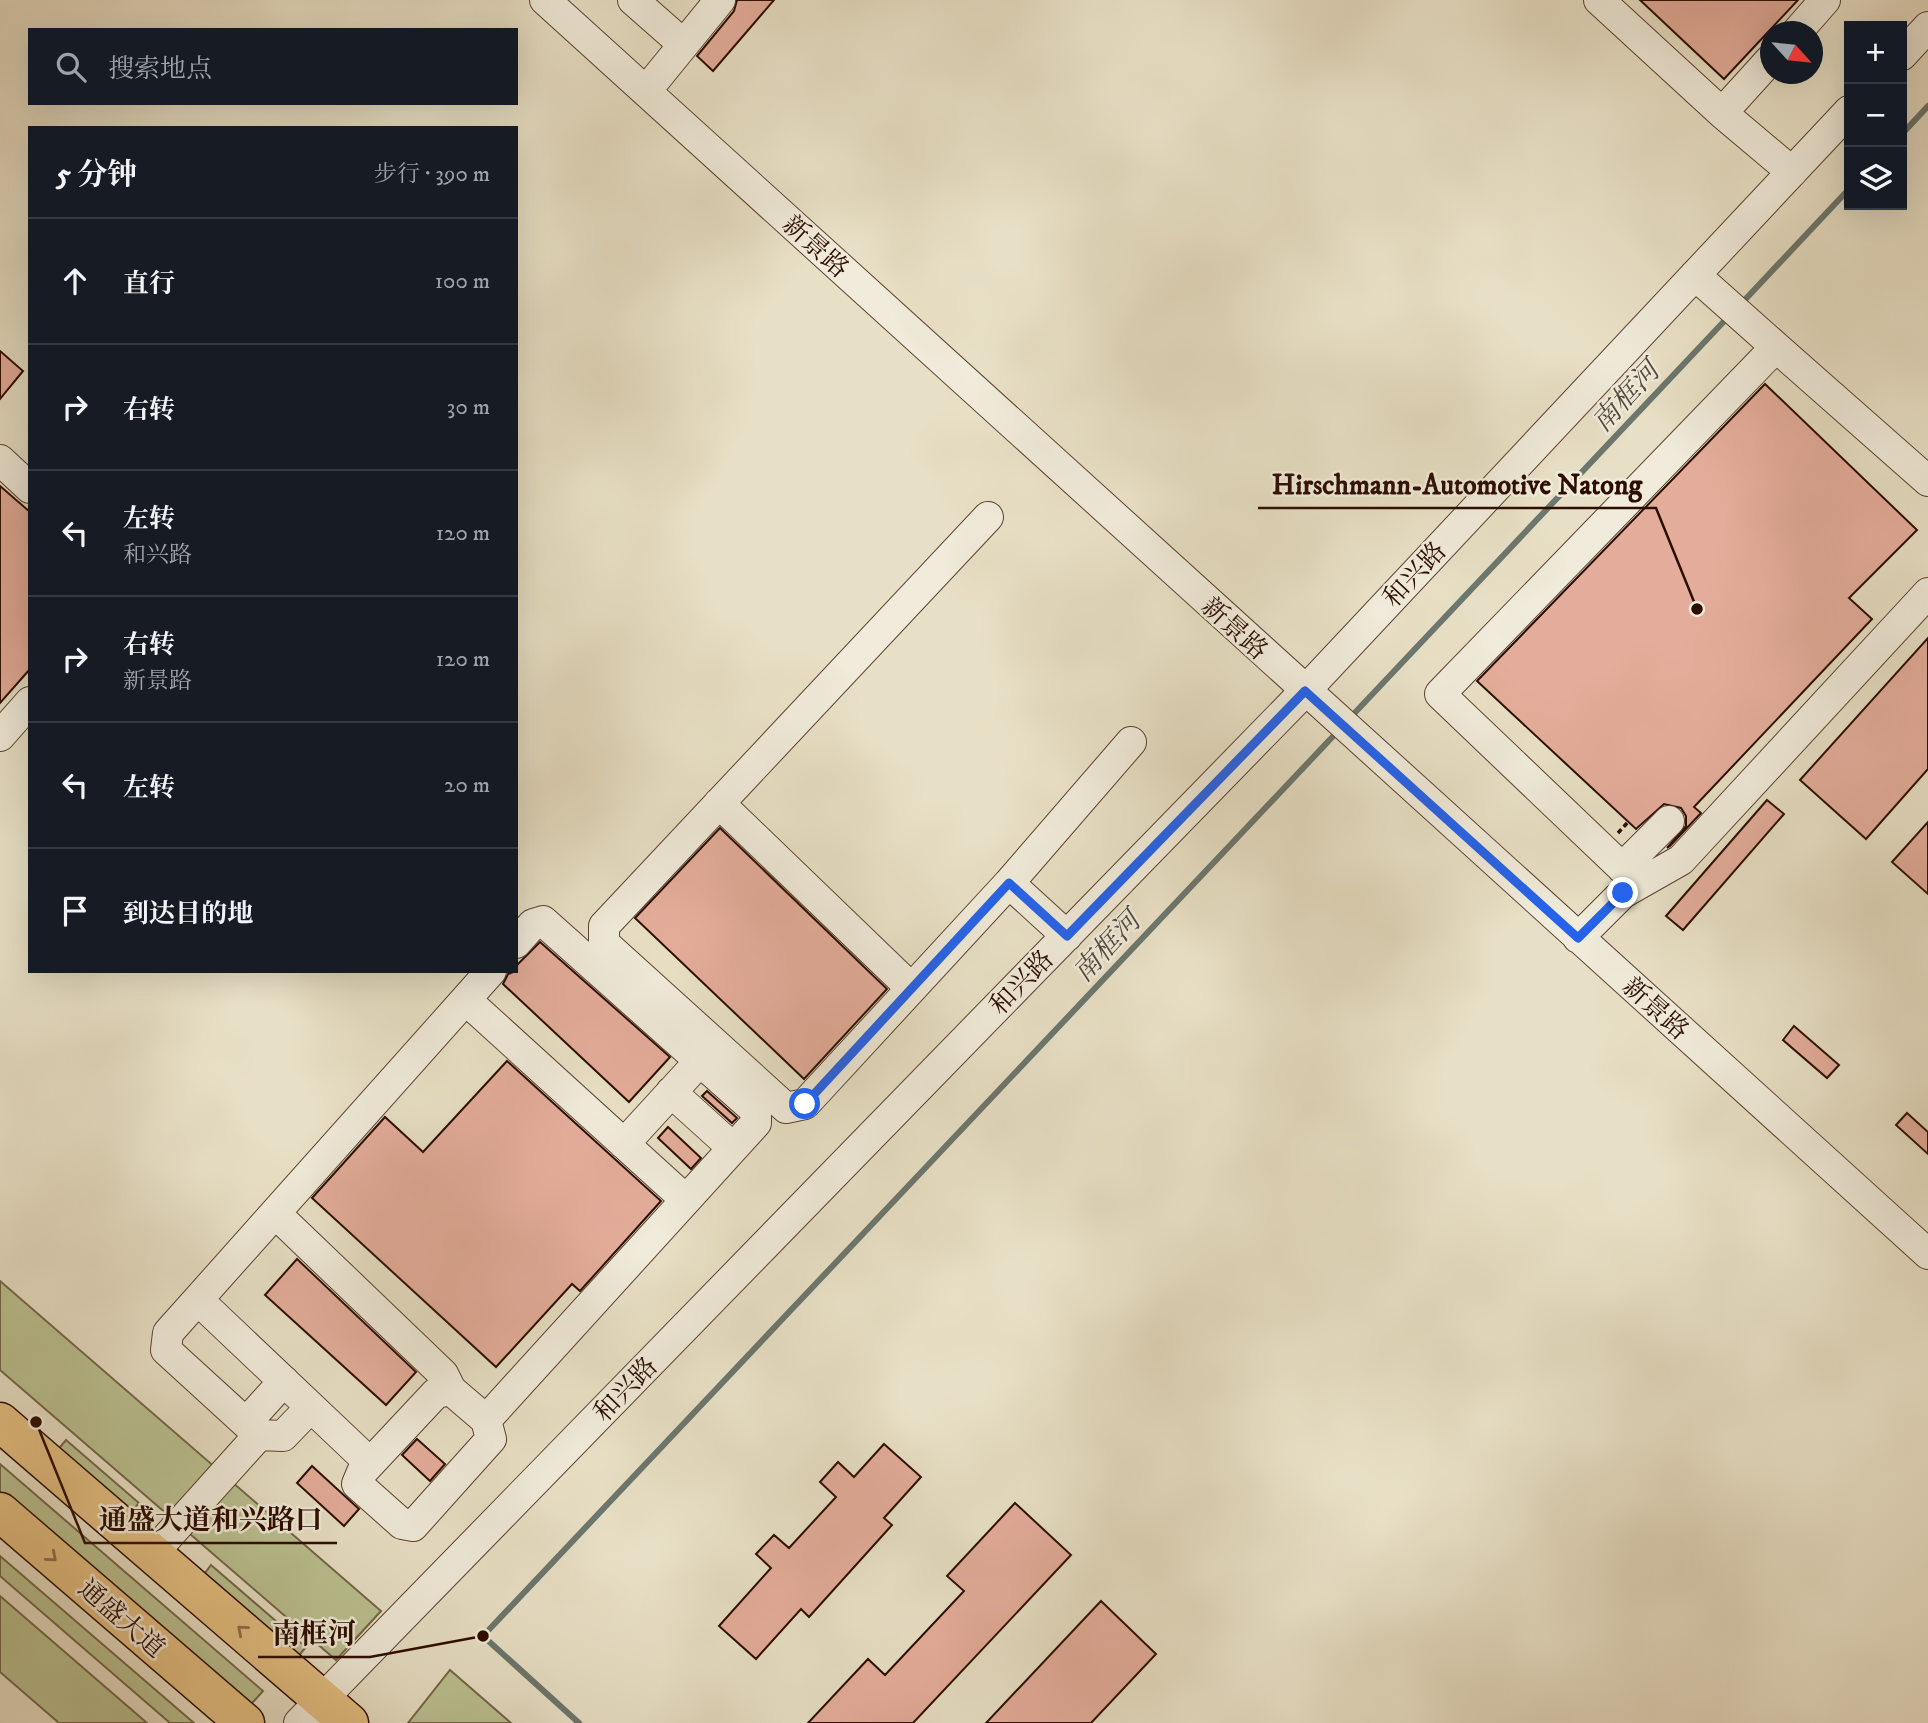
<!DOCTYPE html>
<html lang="zh">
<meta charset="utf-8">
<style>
:root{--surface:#171b24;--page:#20242c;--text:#f1f3f6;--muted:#9ea1a6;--line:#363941}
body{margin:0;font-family:"IM FELL DW Pica","Noto Serif SC",serif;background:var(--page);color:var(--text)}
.controls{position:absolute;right:21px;top:21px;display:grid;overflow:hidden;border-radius:0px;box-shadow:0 7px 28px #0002}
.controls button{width:63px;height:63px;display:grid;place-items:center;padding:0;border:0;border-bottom:2px solid var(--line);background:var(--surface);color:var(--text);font:35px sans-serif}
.compass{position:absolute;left:1760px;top:21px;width:63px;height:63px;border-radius:50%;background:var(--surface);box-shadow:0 7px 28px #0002;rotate:117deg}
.stop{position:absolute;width:21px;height:21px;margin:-16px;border:5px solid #2563eb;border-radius:50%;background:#fff}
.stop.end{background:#2563eb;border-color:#fff;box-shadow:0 2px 7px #0008}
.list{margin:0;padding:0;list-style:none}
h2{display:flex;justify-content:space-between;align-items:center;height:91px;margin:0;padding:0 28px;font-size:30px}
h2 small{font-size:23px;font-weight:400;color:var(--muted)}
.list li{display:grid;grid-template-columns:46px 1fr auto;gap:21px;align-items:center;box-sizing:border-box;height:126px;padding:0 28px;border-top:2px solid var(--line)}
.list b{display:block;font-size:26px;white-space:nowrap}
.list p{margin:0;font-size:23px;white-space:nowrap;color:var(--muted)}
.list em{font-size:23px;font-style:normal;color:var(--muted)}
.icon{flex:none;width:38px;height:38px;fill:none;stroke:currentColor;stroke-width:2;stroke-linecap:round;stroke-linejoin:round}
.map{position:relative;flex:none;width:1928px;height:1723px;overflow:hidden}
.search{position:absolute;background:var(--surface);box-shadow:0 7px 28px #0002;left:28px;top:28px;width:490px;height:77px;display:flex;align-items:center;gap:18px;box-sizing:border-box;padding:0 24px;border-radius:0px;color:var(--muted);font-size:26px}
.panel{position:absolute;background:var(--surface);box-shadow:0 7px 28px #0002;left:28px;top:126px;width:490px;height:847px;border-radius:0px}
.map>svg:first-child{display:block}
.green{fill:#bbc192;stroke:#746749;stroke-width:2}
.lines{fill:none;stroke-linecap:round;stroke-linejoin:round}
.stream{stroke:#6c776e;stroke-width:6}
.building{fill:#e4ad9b;stroke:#2c0d00;stroke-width:2}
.minor-casing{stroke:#5b4232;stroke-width:32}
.major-casing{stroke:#2c0d00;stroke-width:41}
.path{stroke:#2c0d00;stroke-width:3.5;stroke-dasharray:5 3.5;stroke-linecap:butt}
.minor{stroke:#f0ebda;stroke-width:30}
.major{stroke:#e4c083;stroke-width:38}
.oneway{stroke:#916f48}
.route{stroke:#2563eb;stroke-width:9}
.labels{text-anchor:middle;stroke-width:5;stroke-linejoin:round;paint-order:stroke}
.street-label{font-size:26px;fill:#2c0d00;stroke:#f0ebda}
.water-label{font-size:28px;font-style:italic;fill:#514b40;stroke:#f0ebda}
.leader{fill:none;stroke:#2c0d00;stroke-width:2.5}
.callout-dot{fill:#2c0d00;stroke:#f0ebda;stroke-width:2.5}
.callout-label{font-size:28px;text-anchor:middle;font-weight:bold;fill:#2c0d00;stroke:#f0ebda;stroke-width:5;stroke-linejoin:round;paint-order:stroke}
</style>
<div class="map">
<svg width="1928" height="1723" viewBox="0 0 1928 1723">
<rect width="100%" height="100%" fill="#e8e0c6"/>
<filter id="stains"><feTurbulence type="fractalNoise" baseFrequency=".00286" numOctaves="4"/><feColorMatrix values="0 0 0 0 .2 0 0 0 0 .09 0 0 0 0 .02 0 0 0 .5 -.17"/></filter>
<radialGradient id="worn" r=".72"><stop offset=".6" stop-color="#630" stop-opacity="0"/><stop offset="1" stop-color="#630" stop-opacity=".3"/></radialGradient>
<path class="green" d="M0,1281L381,1611L336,1660L0,1370Z
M66,1440L139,1503L129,1515L56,1452Z
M0,1464L263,1691L246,1710L0,1497Z
M0,1556L194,1723H170L0,1576Z
M211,1565L306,1647L296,1659L202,1577Z
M0,1596L147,1723H59L0,1672Z
M450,1670L511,1723H408Z"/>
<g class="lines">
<path class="stream" d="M1902,134L1928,106
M1740,305L1849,189
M1348,720L1730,315
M579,1723L483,1636L1339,730"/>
</g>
<path class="building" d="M737,0H774L713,71L697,56L734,11Z
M1640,0H1798L1724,79Z
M0,351L23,371L0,399Z
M1765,384L1917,530L1849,598L1872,619L1694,807L1701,813L1670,846L1667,848L1686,826V816L1681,808L1664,804L1636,829L1477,681Z
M0,486L30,512V669L0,703Z
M1928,638V769L1866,839L1800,780Z
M1767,800L1784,814L1683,930L1666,916Z
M1928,822V894L1892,862Z
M720,828L887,989L804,1079L635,918Z
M540,942L670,1057L629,1102L503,984L508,974L516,971V966Z
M1794,1026L1839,1065L1827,1078L1783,1040Z
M507,1061L661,1201L580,1291L572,1284L496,1367L312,1198L385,1117L423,1152Z
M707,1091L737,1118L732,1123L702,1096Z
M1907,1113L1928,1132V1154L1896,1125Z
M668,1127L701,1158L691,1169L658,1138Z
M297,1259L416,1372L386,1405L265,1295Z
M417,1439L445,1464L430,1481L402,1455Z
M884,1444L921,1477L884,1518L892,1525L809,1617L801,1609L756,1659L719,1626L771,1568L756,1554L774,1535L789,1548L836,1497L820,1482L838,1462L854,1477Z
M312,1466L359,1509L344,1526L297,1483Z
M1015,1503L1071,1555L913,1723H808L868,1659L885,1675L964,1591L947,1576Z
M1101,1601L1156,1654L1091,1723H986Z"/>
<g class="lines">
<g class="minor-casing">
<path id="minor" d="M545,0L1928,1254
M633,0L683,44
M1599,0L1722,113L1792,172
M1797,32L1825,0
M1902,55L1928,27
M646,91L720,0
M1722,113L1770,60
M1695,275L1776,347
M0,460L30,488
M988,517L604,926V943L786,1108L805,1104L1009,883L1131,742
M0,736L30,702
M719,803L911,988
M1622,868L1669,821
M1009,883L1067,936
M1638,883L1440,694L1776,347L1928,481
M1578,938L1623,893L1681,860L1928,593
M466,1000L686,1200
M671,1092L733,1148
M624,1144L700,1061
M275,1213L443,1374L451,1390
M198,1300L370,1463
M451,1390L486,1420L491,1439L413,1526L402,1524L357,1484L362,1472L436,1393Z
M486,1420L756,1123V1111L543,921L533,924L516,943
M246,1423L284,1381
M259,1435L283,1436L311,1407
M153,1553L259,1435L166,1350L168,1333L491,971
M299,1723L1305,691L1849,111"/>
</g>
<g class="major-casing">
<path id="major" d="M0,1422L349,1723
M0,1512L245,1723"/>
</g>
<path class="path" d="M1618,833L1628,822"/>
<use href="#minor" class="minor"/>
<use href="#major" class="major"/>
</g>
<defs><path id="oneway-chevron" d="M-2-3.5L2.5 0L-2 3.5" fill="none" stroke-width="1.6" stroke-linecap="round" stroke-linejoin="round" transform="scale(1.75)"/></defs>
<g class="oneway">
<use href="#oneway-chevron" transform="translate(52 1557) rotate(41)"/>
<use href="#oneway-chevron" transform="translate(242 1630) rotate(-139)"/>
</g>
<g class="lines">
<path class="route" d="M805,1104L1009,883L1067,936L1305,691L1578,938L1623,893"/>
</g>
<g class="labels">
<g class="street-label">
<text transform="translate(816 246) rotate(42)" y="9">新景路</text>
<text transform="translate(1414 574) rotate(-47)" y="9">和兴路</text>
<text transform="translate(1235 628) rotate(42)" y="9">新景路</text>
<text transform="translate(1021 982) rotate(-46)" y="9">和兴路</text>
<text transform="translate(1656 1008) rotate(42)" y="9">新景路</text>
<text transform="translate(625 1389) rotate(-46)" y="9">和兴路</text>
<text transform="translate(122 1618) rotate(41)" y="9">通盛大道</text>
</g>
<g class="water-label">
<text transform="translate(1625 396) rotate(-47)" y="10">南框河</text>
<text transform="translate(1106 946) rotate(-47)" y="10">南框河</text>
</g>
</g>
<path class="leader" d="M1697 609L1656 508H1258M36 1422L85 1543H337M483 1636L370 1657H258"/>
<g class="callout-dot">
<circle cx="1697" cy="609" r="7"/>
<circle cx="36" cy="1422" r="7"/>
<circle cx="483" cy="1636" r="7"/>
</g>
<g class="callout-label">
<text x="1457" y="494">Hirschmann-Automotive Natong</text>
<text x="211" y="1529">通盛大道和兴路口</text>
<text x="314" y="1643">南框河</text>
</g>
<rect width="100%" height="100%" filter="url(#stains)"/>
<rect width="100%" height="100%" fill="url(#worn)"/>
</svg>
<div class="controls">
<button>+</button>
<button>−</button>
<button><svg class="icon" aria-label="layers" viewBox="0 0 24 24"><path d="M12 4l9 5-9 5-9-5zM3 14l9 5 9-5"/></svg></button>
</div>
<svg class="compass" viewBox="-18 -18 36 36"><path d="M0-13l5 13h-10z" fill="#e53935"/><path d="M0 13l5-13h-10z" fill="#9ea1a6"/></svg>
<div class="stop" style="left:805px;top:1104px"></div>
<div class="stop end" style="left:1623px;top:893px"></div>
<div class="search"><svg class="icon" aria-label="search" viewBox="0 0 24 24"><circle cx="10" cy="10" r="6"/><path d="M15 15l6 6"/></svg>搜索地点</div>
<section class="panel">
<h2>5 分钟<small>步行 · 390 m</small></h2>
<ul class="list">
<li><svg class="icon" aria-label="ahead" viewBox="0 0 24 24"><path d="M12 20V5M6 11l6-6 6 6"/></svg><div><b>直行</b></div><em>100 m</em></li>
<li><svg class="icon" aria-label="right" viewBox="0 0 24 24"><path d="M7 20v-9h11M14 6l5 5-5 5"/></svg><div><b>右转</b></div><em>30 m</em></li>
<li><svg class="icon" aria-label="left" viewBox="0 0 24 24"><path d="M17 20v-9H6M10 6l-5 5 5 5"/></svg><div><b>左转</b><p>和兴路</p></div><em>120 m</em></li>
<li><svg class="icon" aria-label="right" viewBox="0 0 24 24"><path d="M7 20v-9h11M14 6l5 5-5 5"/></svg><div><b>右转</b><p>新景路</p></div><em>120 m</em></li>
<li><svg class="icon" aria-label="left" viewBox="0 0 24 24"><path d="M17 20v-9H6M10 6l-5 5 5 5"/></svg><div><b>左转</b></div><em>20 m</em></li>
<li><svg class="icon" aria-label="arrive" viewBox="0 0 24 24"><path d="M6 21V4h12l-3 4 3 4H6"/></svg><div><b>到达目的地</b></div></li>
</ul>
</section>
</div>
